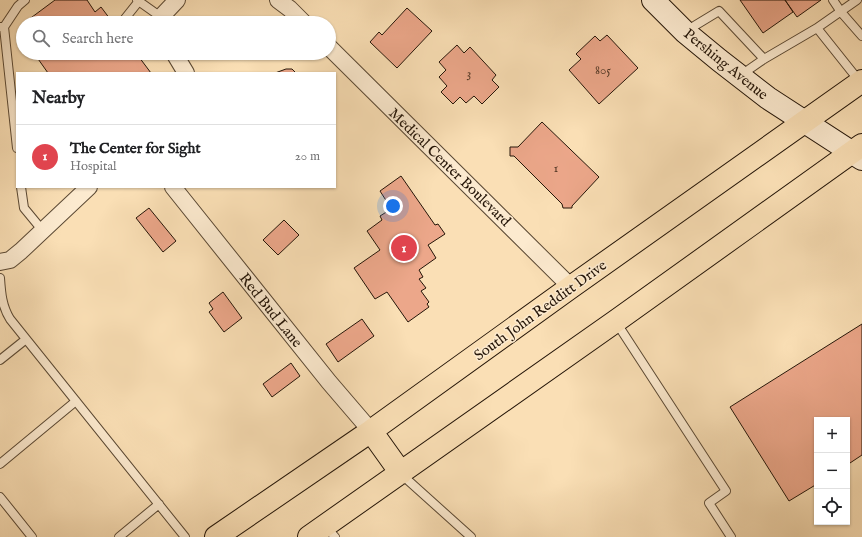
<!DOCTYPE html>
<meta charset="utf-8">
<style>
:root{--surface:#fff;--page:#f6f6f6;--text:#202124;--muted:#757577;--line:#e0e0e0;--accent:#0b8043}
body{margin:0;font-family:"IM FELL English",serif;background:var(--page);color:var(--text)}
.controls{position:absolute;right:12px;bottom:12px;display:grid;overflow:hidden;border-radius:0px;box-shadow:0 1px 3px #0004}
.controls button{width:36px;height:36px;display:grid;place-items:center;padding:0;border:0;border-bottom:1px solid var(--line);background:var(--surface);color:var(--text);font:20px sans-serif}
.you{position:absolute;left:393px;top:206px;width:14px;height:14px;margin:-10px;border:3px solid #fff;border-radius:50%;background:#1a73e8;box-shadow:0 0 0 6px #1a73e833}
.badge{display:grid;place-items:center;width:26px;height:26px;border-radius:50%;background:var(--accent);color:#fff;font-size:13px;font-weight:700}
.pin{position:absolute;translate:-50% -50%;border:2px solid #fff;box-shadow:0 1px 4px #0006}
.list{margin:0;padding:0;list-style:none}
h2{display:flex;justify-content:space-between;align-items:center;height:52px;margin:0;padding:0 16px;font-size:17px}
h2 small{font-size:13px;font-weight:400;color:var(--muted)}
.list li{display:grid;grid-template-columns:26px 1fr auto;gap:12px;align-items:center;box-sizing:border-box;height:64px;padding:0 16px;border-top:1px solid var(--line)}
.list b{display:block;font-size:15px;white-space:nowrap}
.list p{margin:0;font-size:13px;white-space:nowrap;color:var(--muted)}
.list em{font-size:13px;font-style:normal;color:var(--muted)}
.icon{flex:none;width:22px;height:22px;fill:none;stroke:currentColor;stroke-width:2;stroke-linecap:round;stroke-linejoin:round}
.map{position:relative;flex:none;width:862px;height:537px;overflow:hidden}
.search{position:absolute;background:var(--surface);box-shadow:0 1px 3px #0004;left:16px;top:16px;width:320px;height:44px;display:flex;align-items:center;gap:10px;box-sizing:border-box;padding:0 14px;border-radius:22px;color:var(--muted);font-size:15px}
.panel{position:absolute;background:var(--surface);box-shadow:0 1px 3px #0004;left:16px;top:72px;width:320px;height:116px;border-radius:0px}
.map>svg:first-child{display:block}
.building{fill:#eca78a;stroke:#241508}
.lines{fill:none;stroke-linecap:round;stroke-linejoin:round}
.lane-casing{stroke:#5a4833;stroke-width:10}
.street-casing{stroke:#5a4833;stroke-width:18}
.secondary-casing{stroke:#241508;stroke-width:24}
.highway-casing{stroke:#241508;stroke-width:24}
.lane{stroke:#fceacf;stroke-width:8}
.street{stroke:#fceacf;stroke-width:16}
.secondary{stroke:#fceacf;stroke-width:22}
.highway{stroke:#fadfb5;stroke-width:22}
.labels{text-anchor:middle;stroke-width:3;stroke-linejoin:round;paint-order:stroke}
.number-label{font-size:13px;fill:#563a28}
.street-label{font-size:15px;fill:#241508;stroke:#fceacf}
</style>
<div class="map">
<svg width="862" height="537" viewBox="0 0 862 537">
<rect width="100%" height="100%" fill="#fadfb5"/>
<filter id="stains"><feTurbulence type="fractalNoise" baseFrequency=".005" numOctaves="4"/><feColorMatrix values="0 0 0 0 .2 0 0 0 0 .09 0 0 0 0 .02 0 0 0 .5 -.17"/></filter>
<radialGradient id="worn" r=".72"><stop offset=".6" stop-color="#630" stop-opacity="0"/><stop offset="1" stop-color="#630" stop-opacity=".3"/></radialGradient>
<path class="building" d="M55,0H87L95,12L101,7L113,23H24Z
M740,0H785L793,12L763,33Z
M785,0H821L797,17Z
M407,8L432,31L397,68L370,42L379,32L382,35Z
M607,35L638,68L599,104L569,70L581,59L576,54L595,36L600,41Z
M457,45L464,53L470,47L496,75L492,80L499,87L482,104L474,96L466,103L460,97L453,104L441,92L447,86L439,77L446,70L439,62Z
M40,53H136L151,73H48L36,56Z
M286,69H292L296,73H275Z
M542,122L599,177L572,206V208H563L562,204L514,156H510V147H518Z
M401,176L435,225L438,224L445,234L428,245L436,258L419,270L423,277L419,279L426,288L421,291L429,302L427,304L429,307L408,322L387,292L375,299L354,268L380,250L367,231L382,220L380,216L388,211L391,215L394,213L380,191Z
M149,208L176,241L163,252L136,218Z
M284,220L299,235L278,255L263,240Z
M223,292L242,318L224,332L209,312L213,309L209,303Z
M362,319L374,336L338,362L326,344Z
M862,324V455L847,465V420H817V484L789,501L730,407Z
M291,363L300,376L272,397L263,384Z"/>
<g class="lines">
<g class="lane-casing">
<path id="lane" d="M137,0L161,17
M833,0L841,12L862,36
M857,0L817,28L860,82
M125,23L123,21L139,1
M0,27H4L17,148
M4,27L18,6L25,0
M686,31L719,11L764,59
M741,75L764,59L817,28
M21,187L24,208L43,231
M0,278C1,293 2,306 10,319L185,537
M616,322L726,491L709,503L731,537
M0,360L25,340
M0,464L76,401
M401,474L471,537
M0,497L32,537
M326,527L335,537
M119,537L159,504"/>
</g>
<g class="street-casing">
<path id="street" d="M278,0L290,9L304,23
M162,23L161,17L177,0
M329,47L571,287
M174,53L186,73
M173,187L329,382L371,431
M0,262L10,260L21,251L89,187"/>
</g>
<g class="secondary-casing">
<path id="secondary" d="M653,0L685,32L719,60L768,98L862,159"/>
</g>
<g class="highway-casing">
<path id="highway" d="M371,431L401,473
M216,537L371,431L571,287L862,81
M309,537L616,321L862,145"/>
</g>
<use href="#lane" class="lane"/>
<use href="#street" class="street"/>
<use href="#secondary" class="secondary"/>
<use href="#highway" class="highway"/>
</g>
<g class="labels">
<g class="number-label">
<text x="603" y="74">805</text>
<text x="469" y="77">3</text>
<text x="556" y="172">1</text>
</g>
<g class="street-label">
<text transform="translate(726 64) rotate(39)" y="5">Pershing Avenue</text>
<text transform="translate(450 167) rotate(44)" y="5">Medical Center Boulevard</text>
<text transform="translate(271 310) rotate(51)" y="5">Red Bud Lane</text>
<text transform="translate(540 310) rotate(-36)" y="5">South John Redditt Drive</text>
</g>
</g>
<rect width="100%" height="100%" filter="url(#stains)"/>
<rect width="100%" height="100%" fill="url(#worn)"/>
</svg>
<div class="controls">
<button>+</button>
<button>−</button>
<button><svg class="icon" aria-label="locate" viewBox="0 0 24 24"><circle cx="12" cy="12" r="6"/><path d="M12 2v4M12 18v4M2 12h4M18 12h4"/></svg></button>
</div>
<div class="you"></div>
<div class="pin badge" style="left:404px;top:248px;background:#e0444e">1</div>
<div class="search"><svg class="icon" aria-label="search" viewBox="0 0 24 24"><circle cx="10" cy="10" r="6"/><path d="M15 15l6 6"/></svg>Search here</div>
<section class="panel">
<h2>Nearby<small></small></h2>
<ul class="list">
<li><span class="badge" style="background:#e0444e">1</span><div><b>The Center for Sight</b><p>Hospital</p></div><em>20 m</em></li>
</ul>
</section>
</div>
